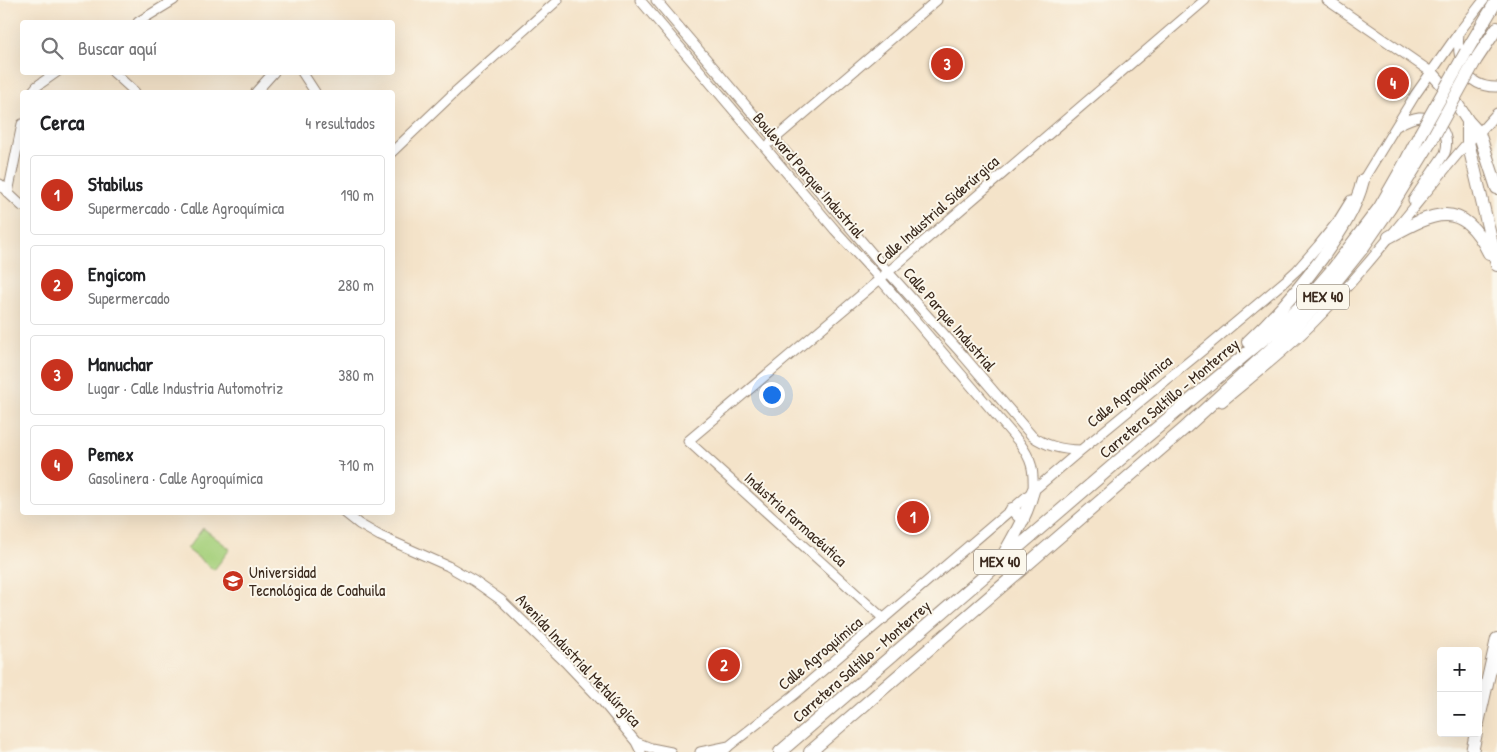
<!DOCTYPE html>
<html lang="es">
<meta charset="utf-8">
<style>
:root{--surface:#fff;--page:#f2f2f2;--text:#202124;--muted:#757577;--line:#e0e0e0;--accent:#c8321e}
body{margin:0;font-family:"Patrick Hand",sans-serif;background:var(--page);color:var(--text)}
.controls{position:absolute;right:15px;bottom:15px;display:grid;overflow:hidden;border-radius:5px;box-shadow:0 5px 20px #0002}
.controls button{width:45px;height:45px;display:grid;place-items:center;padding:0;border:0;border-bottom:1px solid var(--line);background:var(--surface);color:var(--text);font:25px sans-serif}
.you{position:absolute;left:771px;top:394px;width:18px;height:18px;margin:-12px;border:4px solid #fff;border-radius:50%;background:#1a73e8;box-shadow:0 0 0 8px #1a73e833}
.badge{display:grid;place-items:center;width:32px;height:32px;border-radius:50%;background:var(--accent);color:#fff;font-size:16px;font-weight:700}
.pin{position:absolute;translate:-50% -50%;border:2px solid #fff;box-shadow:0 1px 5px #0006}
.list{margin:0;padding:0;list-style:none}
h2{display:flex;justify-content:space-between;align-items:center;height:65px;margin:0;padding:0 20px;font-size:21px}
h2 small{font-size:16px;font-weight:400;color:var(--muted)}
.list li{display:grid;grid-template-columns:32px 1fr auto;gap:15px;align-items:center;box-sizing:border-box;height:80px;margin:0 10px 10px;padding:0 10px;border:1px solid var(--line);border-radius:5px}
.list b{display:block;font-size:19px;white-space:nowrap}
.list p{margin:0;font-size:16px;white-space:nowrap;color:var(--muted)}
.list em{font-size:16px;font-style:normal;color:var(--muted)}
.icon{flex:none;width:28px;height:28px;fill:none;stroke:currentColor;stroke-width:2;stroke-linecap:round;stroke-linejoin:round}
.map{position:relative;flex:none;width:1497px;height:752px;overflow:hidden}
.search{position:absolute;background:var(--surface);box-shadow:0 5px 20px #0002;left:20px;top:20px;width:375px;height:55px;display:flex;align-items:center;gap:12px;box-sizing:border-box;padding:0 18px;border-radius:5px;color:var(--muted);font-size:19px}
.panel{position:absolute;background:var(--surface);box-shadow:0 5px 20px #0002;left:20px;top:90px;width:375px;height:425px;border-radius:5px}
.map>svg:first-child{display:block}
.green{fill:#a6d07b;stroke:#707d4c}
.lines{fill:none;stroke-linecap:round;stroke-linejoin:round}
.minor-casing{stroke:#988674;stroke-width:11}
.highway-casing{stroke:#988674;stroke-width:14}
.minor{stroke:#fff;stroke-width:9}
.highway{stroke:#fff;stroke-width:12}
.highway-bridge-casing{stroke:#988674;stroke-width:14;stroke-linecap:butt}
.highway-bridge{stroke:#fff;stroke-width:12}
.labels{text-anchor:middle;stroke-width:4;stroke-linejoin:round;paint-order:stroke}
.shield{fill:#fbf7ec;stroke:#75685c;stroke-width:1}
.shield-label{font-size:15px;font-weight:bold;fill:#3b2a1e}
.street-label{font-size:16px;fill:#3b2a1e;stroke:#fbf7ec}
.poi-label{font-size:16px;fill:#3b2a1e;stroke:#fbf7ec;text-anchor:start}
</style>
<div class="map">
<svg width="1497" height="752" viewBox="0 0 1497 752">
<rect width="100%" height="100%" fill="#fbf7ec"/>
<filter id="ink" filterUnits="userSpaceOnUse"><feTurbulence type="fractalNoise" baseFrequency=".02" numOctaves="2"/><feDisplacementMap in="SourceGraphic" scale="10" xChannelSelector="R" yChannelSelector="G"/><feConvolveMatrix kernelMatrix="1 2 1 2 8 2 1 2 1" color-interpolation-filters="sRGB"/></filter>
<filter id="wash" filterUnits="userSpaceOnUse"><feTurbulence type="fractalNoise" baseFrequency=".0096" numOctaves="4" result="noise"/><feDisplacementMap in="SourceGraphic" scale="20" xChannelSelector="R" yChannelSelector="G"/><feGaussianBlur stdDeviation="1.12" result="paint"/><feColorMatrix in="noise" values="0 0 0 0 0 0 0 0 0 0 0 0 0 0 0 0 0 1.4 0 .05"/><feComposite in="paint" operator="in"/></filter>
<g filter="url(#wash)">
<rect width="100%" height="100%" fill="#f4e3c9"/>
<path class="green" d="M203,528L230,549L214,570L187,549Z"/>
</g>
<g filter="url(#ink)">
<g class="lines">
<g class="minor-casing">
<path id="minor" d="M640,0L835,230L880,279L1019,442C1032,460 1034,469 1033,491
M656,0L888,272L961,353L1032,436C1046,446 1063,450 1081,450
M1327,0L1431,72
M138,22L174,0
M1459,33C1456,60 1465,88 1497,87
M113,72L135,92
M302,72L315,92
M32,92L37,86L57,72
M256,92L274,72
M1397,126C1404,122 1410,118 1419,117C1438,116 1451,135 1445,153L1413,200
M771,142L937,0
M392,152L456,91L558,0
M0,184L8,193L22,206
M1360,185L1415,95L1460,31L1484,0
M8,193L22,124
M1222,402C1253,376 1286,351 1314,322C1370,266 1417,201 1468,142L1479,133L1497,113
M344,512L359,524L380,536L448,566L474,581L501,600L565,662L602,701L636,742L641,752
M884,619L688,441L880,279L1205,0
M636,742L651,748L671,752
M700,752L729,746
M723,752L729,746L794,695L1081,450L1209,345L1285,281L1297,270L1318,246L1338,221L1351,200"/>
</g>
<g class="highway-casing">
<path id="highway" d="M1466,52L1497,0
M1475,61L1497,28
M1431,72L1449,92L1468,121L1479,133L1497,188
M1468,121V142L1497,265
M1389,237C1434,212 1462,198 1489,253
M1248,342C1276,316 1300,288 1322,258C1339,234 1356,209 1363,180
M1012,509L1023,520
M1004,554C1016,533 1027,514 1033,491
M1478,723L1497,639
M780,752L1145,438L1277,328L1301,306L1333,269L1380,207L1404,165L1420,134
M810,752L1185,428L1294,328L1321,300L1361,250L1390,208L1431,141
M1472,752L1476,733"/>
</g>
<use href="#minor" class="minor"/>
<use href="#highway" class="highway"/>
<g class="highway-bridge-casing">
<path id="highway-bridge" d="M1420,134L1466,52
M1431,141L1475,61"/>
</g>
<use href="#highway-bridge" class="highway-bridge"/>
</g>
</g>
<defs>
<g id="university-disc" transform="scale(1.125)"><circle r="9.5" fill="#c8321e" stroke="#fbf7ec"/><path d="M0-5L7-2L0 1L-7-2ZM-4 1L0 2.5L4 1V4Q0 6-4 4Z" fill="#fff"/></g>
</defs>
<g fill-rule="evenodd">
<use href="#university-disc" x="233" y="581"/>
</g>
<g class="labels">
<g class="shield">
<rect x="1297" y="284.5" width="52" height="25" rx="4"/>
<rect x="974" y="549.5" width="52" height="25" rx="4"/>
</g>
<g class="shield-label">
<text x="1323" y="302">MEX 40</text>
<text x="1000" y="567">MEX 40</text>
</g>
<g class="street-label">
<text transform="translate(809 175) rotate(49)" y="6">Boulevard Parque Industrial</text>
<text transform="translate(937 210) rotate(-41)" y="6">Calle Industrial Siderúrgica</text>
<text transform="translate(950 319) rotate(49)" y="6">Calle Parque Industrial</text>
<text transform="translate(1129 391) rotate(-39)" y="6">Calle Agroquímica</text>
<text transform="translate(1169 398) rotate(-40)" y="6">Carretera Saltillo - Monterrey</text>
<text transform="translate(796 519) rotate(42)" y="6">Industria Farmacéutica</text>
<text transform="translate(820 653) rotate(-40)" y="6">Calle Agroquímica</text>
<text transform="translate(579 660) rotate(47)" y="6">Avenida Industrial Metalúrgica</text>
<text transform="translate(861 661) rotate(-41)" y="6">Carretera Saltillo - Monterrey</text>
</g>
<g class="poi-label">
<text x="249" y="578">Universidad<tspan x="249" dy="18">Tecnológica de Coahuila</tspan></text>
</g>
</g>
</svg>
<div class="controls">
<button>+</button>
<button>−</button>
</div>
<div class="you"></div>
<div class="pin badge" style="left:913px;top:517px">1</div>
<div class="pin badge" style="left:724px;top:665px">2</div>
<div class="pin badge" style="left:947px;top:64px">3</div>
<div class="pin badge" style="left:1393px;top:83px">4</div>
<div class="search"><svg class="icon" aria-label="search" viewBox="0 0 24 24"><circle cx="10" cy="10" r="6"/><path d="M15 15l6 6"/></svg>Buscar aquí</div>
<section class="panel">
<h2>Cerca<small>4 resultados</small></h2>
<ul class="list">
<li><span class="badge">1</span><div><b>Stabilus</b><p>Supermercado · Calle Agroquímica</p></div><em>190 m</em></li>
<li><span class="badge">2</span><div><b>Engicom</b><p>Supermercado</p></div><em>280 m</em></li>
<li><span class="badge">3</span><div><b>Manuchar</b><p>Lugar · Calle Industria Automotriz</p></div><em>380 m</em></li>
<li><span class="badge">4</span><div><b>Pemex</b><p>Gasolinera · Calle Agroquímica</p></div><em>710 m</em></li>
</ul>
</section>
</div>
